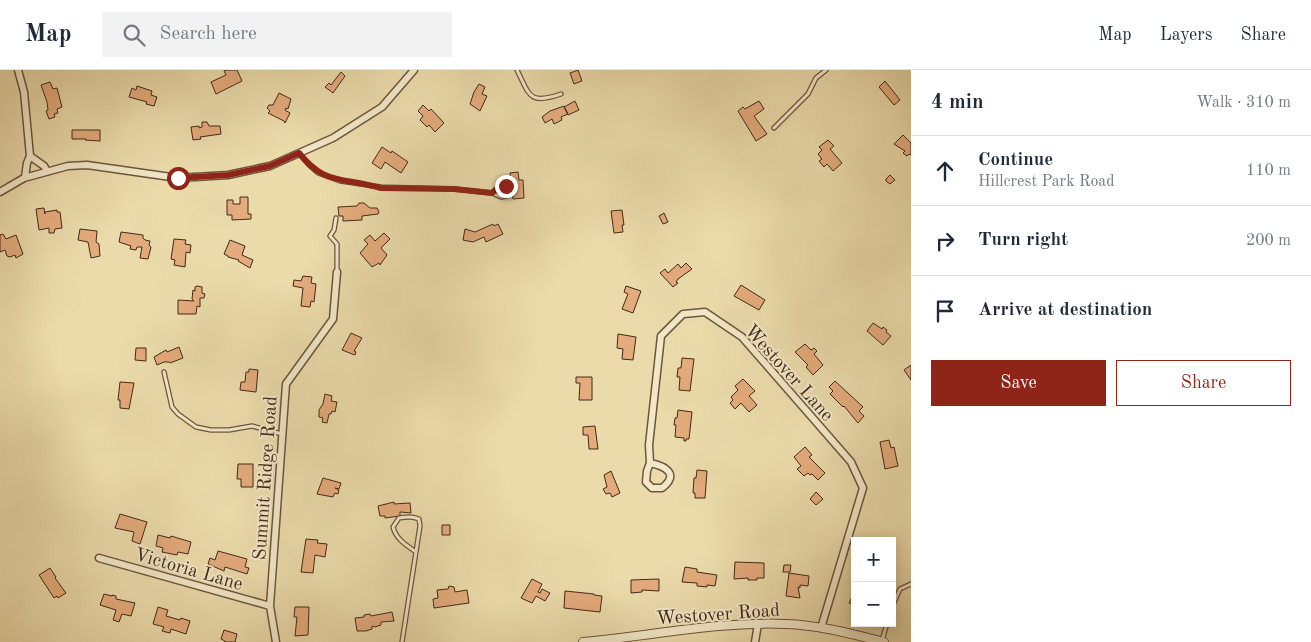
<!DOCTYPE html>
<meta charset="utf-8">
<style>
:root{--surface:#fff;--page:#f2f2f3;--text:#1f2937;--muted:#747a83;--line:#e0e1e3;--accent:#8f2418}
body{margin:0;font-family:"Old Standard TT",serif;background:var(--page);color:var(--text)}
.controls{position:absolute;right:15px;bottom:15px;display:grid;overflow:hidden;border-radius:0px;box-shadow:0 2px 12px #0003}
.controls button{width:45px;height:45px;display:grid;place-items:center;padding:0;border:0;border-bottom:1px solid var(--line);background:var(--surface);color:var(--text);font:25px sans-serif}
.stop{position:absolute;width:15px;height:15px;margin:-11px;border:4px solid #8f2418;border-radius:50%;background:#fff}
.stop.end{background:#8f2418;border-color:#fff;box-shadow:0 1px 5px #0008}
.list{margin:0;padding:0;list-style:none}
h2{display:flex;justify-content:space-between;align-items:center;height:65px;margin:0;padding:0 20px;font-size:21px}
h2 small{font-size:16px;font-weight:400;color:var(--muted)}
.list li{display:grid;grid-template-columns:32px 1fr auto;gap:15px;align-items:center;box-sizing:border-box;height:70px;padding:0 20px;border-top:1px solid var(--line)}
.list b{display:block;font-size:19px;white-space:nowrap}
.list p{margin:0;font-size:16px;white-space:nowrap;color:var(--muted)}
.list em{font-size:16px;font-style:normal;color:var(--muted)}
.actions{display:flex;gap:10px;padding:15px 20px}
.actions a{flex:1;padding:11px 0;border:1px solid var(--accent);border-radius:0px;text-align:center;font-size:18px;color:var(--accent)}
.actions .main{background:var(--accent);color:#fff}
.icon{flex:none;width:28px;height:28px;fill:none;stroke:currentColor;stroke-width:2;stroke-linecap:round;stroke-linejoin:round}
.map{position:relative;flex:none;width:911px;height:572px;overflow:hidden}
header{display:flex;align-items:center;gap:30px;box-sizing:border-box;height:70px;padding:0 25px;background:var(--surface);border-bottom:1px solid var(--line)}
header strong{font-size:24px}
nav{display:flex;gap:28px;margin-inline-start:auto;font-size:18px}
.search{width:350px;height:45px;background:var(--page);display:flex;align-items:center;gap:12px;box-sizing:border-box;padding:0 18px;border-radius:0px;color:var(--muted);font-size:19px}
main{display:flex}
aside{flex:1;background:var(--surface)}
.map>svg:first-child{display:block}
.building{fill:#e4ab7c;stroke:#432919}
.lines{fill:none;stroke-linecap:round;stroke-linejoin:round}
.service-casing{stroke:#6d563e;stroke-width:5.5}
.minor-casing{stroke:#6d563e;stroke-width:9}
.tertiary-casing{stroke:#6d563e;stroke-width:10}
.service{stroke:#f2e8c8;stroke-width:3}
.minor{stroke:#f2e8c8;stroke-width:6}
.tertiary{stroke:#f2e8c8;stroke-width:8}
.route{stroke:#8f2418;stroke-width:6}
.labels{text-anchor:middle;stroke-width:4;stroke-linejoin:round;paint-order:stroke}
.street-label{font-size:19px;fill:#432919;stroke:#f2e8c8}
</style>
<header>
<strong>Map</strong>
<div class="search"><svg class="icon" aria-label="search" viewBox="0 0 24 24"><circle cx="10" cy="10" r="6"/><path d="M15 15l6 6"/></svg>Search here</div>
<nav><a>Map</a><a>Layers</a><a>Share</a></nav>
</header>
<main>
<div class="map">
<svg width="911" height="572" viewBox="0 0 911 572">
<rect width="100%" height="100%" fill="#ebdbab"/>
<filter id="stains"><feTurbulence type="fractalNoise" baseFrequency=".004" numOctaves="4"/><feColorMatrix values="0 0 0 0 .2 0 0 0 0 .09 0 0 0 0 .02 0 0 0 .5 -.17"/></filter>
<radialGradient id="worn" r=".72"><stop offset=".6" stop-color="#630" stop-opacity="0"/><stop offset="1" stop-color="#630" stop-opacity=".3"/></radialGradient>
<path class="building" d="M227,0H237L242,11L216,24L211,12L226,5L224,1Z
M578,0L582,11L574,14L570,3Z
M341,2L345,6L333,23L325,17L329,13L331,15Z
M885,11L900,30L894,35L879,17Z
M50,12L53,19L57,18L62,37L57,39L58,43L54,44L55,47L49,49L46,41L48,40L47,32L41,15Z
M479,14L485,17L482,24L487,26L480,41L470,34L474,22Z
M137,16L152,21L151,25L157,27L154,36L146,34L147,32L129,27L132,18L136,20Z
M279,23L291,29L288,39L286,38L285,40L290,43L285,53L284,51L268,43L270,41L267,38L269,35H273Z
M575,31L579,40L568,45L564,37Z
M759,31L764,39L754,46L767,64L756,71L738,41L743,37L745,39Z
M423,35L429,41L431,39L432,40L444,53L435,62L429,55L427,57L420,50L423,46L418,41Z
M564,36L568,44L561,47L562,50L554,54L552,49L545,53L542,47L550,41Z
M202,52H207L209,56H220L221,64L200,67L201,69L193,70L191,57L199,56V58L202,57Z
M72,60H100V71L85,70L86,69H72Z
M903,65L911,73V85L909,84L907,86L903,83L905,81L894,74Z
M828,70L834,76L830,79L842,93L833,101L827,94L824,97L819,91L822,89L818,84L822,80L819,77Z
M382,77L391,83L392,81L408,92L401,103L385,92L381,99L372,93Z
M518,102L519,110H523L524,128L513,129L510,103Z
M890,105L895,110L890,114L886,111V109Z
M240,127H248V144H251V149L232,150V145H227V130H233V134H240Z
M359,133H364L370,138H377L379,142L378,144L362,146V150L343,151V146H339L338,137L357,136Z
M44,138L45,144V142L57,140V142H60L62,158L55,159L54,163H49V158L39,160L36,139Z
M622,140L624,155H622L623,162L614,163L611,141Z
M664,143L668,152L663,154L659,146Z
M493,154L494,156L498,154L503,164L486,172L484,167L473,172L463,170L465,159L475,162Z
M80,159L97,161L96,172L99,174L100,186L91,188L88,172L78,170Z
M121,162L143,165V168L145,170L150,171L149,175L151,177L148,189L140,188L142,177H137L136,180L130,179L131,176L119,172Z
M384,163L390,169L381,178L387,185L380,195L379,193L372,197L360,183L368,174L364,170L370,165L375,171Z
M3,164L6,169L16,165L23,184L16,188L15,185L10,187L7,186L5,180L0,182V165Z
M174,169L186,170L185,174L191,175L190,183L186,182L185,197L174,195L175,190L171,189Z
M230,170L245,176L242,185L253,190L250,198L238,191L239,190L228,187V186L224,184Z
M686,193L692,199L678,209L676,212L678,213L673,217L660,203L665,199L668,203L678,194L681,198Z
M303,206L312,207L311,213L316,214L314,232L311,231L310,237L301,236L303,218L293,216L294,210L301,211Z
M741,215L765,230L759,240L734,226Z
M197,216L202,217V223L205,224L204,228H200V237L197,236L196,244H178V230L194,231L192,229L193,220L195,221V217Z
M626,216L641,221L633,243L622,239L628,224L624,222Z
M873,253L882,259L883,257L887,260L886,262L891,266L883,275L867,261Z
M351,263L362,268L354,281L356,282L355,285L342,280Z
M618,264L636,267L633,290L622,289L623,279L617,278Z
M805,274L811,280L814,278L817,281L814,284L823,295L813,305L806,297L808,295L795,282Z
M179,277L183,288L170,293L169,292H164L157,295L154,287L166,280L167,282Z
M136,278H146V291L135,290Z
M682,288L694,289L690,321L679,320L680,307H677L678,298H681Z
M911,295V310L904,300Z
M249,299L258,300L256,322L240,320L241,312H245L246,302H249Z
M576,307H592V330H579L580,313H576Z
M743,309L755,321L749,326L757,335L749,342L741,333L735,339L730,333L733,330L731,327L738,320L735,316Z
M835,311L863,337L859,341L864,346L858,353L844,336L843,337L830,324L833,321L829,317Z
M120,312L134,313L129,339L120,338V330H118Z
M325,324L332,326L331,331L337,332L335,342L332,341L331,344H329L327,353L322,352L323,348L319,347V340L323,334Z
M678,340L692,342L689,369H686V371H684V368L675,367L676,355H674L675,348H677Z
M595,356L598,379H589L588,365H583V357Z
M889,370L891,378L894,377L898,396L885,399L880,372Z
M805,377L812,385L809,387L825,403L818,410L812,404L810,405L808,403L804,406L797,399L801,396L794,387Z
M238,394H253V417H241V409H237Z
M697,400L707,401L705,428H695V423H693L694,408H696Z
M611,401L620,423L612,427L610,423L606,424L603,419L607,417L604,405Z
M323,408L341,413L339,419L335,418L339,420L338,424L335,423L333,427L317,424Z
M816,422L823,429L816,435L810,429Z
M394,432V434L410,433L411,443L400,442V446L385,448V446H380L378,436Z
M120,444L147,452L140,474L132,471L134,462L115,458Z
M442,455H450V465H442Z
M158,465L170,468L171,466L191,472L188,484L178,482L177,485L162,482L163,478L156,476Z
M306,469L318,470L317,473L327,474L325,487L315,485L313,503L301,502Z
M218,481L247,489L245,497L249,498L247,504L225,497L224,501L208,494L210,488L215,490Z
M735,492L764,493V508H757V510H748V508L734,509Z
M784,495H791L790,502H783Z
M685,497L697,499V502L717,505L715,516L707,515V517L697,516V513L682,512Z
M50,498L56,507L55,508L66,523L58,528L57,526L54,528L39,505Z
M789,503L809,506L808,516L800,515V518L798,517L800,528L786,526Z
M532,509L542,514L538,522L540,523L542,519L550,523L545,531L536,526L532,533L521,528Z
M659,509V521L642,520V522L631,523V510Z
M449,516L454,517L455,522L467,520L469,533L434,538L433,529L438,528L437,520L448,519Z
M565,521L594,524V525L602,526L600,542L564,538Z
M855,521V535H854L849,533Z
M104,524L112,526V525L116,526V529L135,533L131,546L122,544L119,552L113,550L116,540L100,535Z
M158,537L168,540L166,546L180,550L181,548L190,551L186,564L171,559L170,563L162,561L164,557L153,554Z
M295,537H309L308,565L295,566L297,547H294Z
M392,542L394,551L381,552V555L375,557L372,556V559L366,561H357L355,548L364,547V545L370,544L371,546Z
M224,560L237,564L235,572H225V571L221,569Z"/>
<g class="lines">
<g class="service-casing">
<path id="service" d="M517,0C530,26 529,35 561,24
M774,58L808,24L816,8L826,0
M299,83L309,95L318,103L340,111L381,117L454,119L492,123L501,127L506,126L508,122L506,117L500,116L492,123
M336,148L334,160L330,166L337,174V201
M164,302L172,337L178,344L196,357L211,360H229L252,356L282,364
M892,537L900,519L911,514
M882,571L887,553
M402,572L420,456L419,449C411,446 406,447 399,448L393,457C396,469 406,475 416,482"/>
</g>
<g class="minor-casing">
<path id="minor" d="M18,0L24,22L30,86L27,93L25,107
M30,86L44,96L47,101
M0,122L24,108L68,96L87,95L178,108L228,105L270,96L333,68L382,37L414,0
M650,393L647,401L646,412L652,418H662C680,404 665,396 650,393L649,375L661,266L683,244L705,242L742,267L851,392L863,418L821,558
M99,488L270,536
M276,572L270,536L286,314L333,249L337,202
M755,572L758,554"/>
</g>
<g class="tertiary-casing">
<path id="tertiary" d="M583,572C651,566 718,551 786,554C819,555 852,564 884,572"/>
</g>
<use href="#service" class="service"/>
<use href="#minor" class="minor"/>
<use href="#tertiary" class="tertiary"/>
</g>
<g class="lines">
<path class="route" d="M178,108L228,105L270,96L299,83C316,104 327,108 353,112C362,113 371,116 381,118L454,119L492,123L500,116H506"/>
</g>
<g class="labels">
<g class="street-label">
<text transform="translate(790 302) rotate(48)" y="7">Westover Lane</text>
<text transform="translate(264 408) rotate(-86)" y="7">Summit Ridge Road</text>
<text transform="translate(189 498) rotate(16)" y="7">Victoria Lane</text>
<text transform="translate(718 543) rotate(-4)" y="7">Westover Road</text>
</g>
</g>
<rect width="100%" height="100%" filter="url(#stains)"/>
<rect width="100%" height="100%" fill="url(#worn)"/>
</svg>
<div class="controls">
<button>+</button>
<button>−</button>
</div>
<div class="stop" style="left:178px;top:108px"></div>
<div class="stop end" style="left:506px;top:116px"></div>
</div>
<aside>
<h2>4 min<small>Walk · 310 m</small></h2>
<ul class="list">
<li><svg class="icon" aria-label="ahead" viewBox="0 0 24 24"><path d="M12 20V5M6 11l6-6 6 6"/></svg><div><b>Continue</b><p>Hillcrest Park Road</p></div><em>110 m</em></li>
<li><svg class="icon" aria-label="right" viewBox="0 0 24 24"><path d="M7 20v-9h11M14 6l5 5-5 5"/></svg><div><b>Turn right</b></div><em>200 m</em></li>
<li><svg class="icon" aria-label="arrive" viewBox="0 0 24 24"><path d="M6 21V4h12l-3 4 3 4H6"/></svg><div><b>Arrive at destination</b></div></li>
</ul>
<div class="actions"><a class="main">Save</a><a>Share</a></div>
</aside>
</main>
